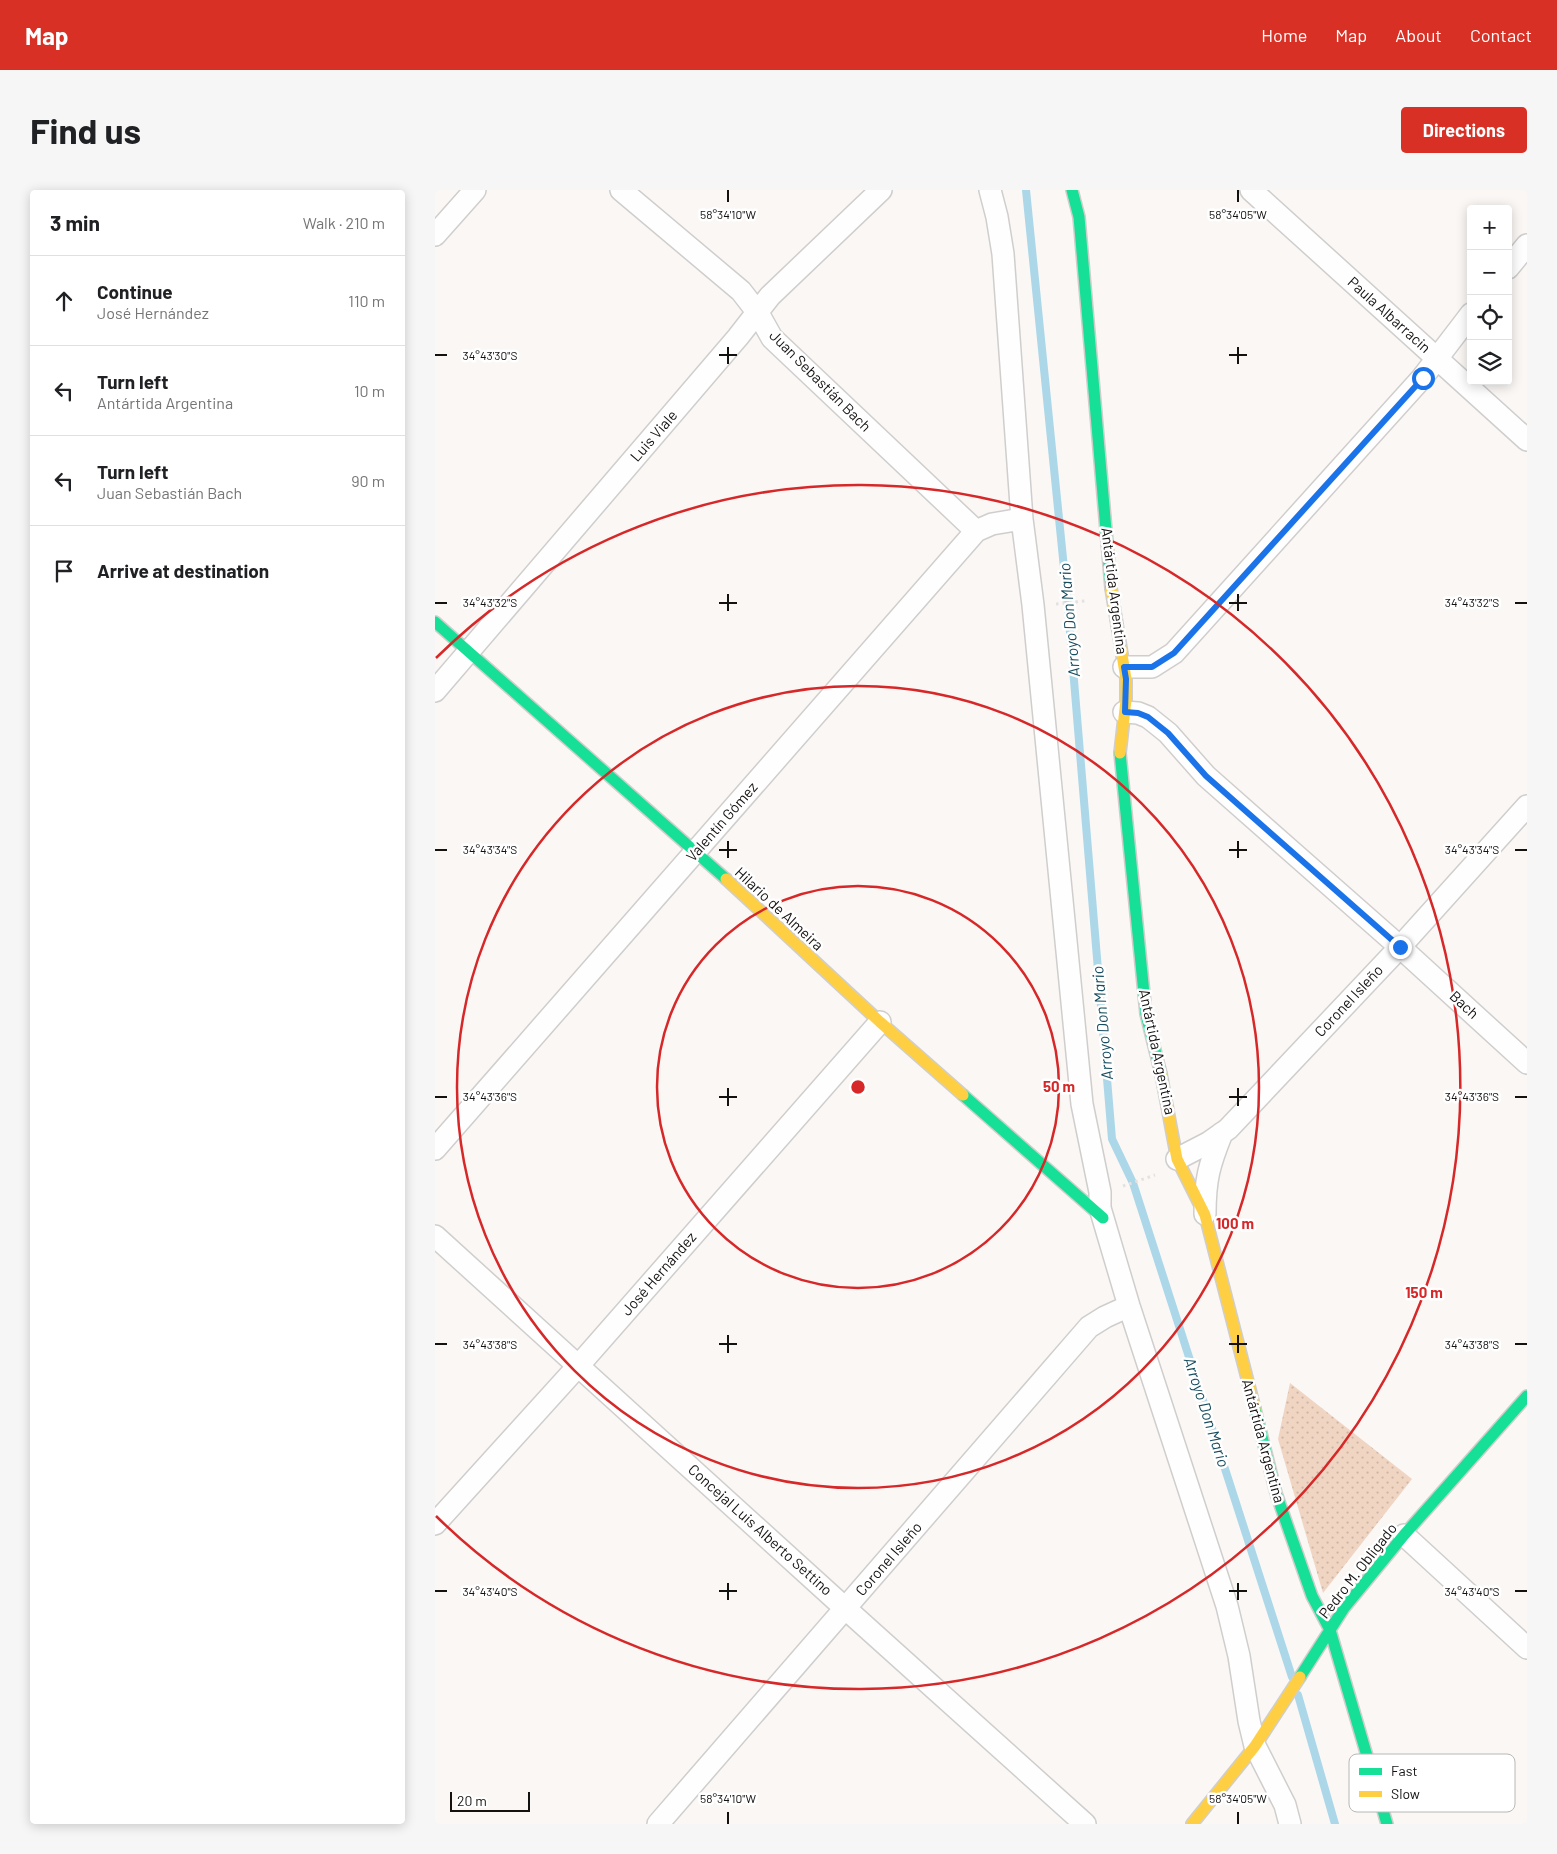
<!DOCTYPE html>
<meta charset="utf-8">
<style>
:root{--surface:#fff;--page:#f6f6f6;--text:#202124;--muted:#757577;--line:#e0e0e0;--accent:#d93025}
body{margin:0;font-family:Barlow,sans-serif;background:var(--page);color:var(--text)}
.controls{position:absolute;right:15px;top:15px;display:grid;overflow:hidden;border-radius:5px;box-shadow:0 2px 12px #0003}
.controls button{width:45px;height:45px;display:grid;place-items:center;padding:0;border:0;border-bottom:1px solid var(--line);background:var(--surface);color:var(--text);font:25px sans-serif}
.scale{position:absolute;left:15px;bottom:12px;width:80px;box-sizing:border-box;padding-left:5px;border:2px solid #141211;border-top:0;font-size:14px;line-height:18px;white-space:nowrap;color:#141211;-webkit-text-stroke:4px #fff;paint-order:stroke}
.stop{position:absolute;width:15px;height:15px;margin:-11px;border:4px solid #1a73e8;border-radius:50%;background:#fff}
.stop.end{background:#1a73e8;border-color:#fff;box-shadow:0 1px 5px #0008}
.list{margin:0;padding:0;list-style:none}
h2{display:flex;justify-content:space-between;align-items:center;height:65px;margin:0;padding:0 20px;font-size:21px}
h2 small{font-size:16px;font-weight:400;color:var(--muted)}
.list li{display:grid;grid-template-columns:32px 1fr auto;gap:15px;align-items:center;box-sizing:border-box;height:90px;padding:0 20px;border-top:1px solid var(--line)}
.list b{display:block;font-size:19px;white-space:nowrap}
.list p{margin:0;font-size:16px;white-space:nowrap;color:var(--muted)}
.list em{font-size:16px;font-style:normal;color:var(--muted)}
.icon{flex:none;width:28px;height:28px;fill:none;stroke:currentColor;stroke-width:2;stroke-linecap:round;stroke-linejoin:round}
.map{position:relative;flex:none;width:1092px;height:1634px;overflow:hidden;border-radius:5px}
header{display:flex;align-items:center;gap:30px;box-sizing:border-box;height:70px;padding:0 25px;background:var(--accent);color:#fff}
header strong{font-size:24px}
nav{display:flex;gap:28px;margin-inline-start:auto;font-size:18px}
.intro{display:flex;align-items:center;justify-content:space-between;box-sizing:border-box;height:120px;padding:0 30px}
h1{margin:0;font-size:35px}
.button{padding:12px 22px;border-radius:5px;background:var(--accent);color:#fff;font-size:18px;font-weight:700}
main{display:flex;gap:30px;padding:0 30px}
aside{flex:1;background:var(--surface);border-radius:5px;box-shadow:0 2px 12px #0003}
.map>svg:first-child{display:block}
.park{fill:url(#park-dots)}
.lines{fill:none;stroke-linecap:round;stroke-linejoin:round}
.stream{stroke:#abd7e8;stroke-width:8}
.street-casing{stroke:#d0cecd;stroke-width:24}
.fast-casing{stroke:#d0cecd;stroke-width:14}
.slow-casing{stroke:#d0cecd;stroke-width:14}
.path{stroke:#e3e2e1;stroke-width:3;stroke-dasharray:2.5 4;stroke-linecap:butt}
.street{stroke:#fefefe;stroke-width:21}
.fast{stroke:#16e098;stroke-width:11}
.slow{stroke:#ffcf43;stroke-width:11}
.route{stroke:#1a73e8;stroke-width:6}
.ticks{fill:none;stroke:#141211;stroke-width:2}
.ring{fill:none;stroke:#d62828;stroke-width:2.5}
.labels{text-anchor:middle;stroke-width:5;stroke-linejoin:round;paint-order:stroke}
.street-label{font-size:15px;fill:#141211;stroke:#fff}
.water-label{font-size:16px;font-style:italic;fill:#174d5f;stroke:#fff}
.key{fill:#fff;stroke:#b8b8b8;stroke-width:1}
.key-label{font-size:14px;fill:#141211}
.ticks-label{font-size:12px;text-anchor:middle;fill:#141211;stroke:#fff;stroke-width:5;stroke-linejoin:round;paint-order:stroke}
.centre{fill:#d62828;stroke:#fff;stroke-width:2.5}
.ring-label{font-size:15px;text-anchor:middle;font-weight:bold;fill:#d62828;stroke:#fff;stroke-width:5;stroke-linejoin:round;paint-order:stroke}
</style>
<header>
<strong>Map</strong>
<nav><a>Home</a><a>Map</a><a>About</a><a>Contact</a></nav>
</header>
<div class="intro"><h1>Find us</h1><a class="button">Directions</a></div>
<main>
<aside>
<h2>3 min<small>Walk · 210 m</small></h2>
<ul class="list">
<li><svg class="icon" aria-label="ahead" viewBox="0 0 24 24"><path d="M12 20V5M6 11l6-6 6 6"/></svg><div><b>Continue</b><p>José Hernández</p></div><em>110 m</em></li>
<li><svg class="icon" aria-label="left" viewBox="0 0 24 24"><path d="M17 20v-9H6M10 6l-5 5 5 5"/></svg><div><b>Turn left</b><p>Antártida Argentina</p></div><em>10 m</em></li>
<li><svg class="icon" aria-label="left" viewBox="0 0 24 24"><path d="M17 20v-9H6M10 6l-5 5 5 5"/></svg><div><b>Turn left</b><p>Juan Sebastián Bach</p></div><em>90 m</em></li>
<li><svg class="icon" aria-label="arrive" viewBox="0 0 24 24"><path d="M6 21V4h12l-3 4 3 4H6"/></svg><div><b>Arrive at destination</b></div></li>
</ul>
</aside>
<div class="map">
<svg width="1092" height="1634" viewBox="0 0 1092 1634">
<defs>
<pattern id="park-dots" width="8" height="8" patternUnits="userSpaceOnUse" patternTransform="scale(1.25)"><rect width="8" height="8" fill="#f0d5c3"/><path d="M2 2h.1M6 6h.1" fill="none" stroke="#cdb6a6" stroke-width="1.8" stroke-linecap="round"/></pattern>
</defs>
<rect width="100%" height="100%" fill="#faf7f5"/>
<path class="park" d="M855,1193L977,1289L888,1403L843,1249Z"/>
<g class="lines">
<path class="stream" d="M591,0L633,418L677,949L698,993L857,1487
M863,1505L900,1634"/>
<g class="street-casing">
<path id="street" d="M186,0L306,101L323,123L337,148L541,341
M555,0L562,27L568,64L587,329L598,415L647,914L665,1002V1018L694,1116L792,1416L804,1466L814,1531L820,1556L850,1615L855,1634
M816,0L1092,250
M0,45L40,0
M1073,78L1092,55
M689,477H717L739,463L987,188L1036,124
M0,501L303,147L335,106L446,0
M689,522L703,523L713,527L733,543L771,586L965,757L1092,873
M0,959L541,341L557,334L587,329
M742,969L773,953L793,939L965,757L1092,616
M770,1024C770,990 774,975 787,943
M0,1046L411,1419L650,1634
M0,1334L144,1175L445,832
M969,1345L1092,1458
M223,1634L654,1137L670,1127L694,1116"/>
</g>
<g class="fast-casing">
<path id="fast" d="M637,0L644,27L676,398
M0,432L291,689
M685,563L711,824L726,884
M528,905L668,1028
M820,1219L841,1303L877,1406L895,1440L952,1634
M865,1487L909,1418L969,1345L1092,1206"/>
</g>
<g class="slow-casing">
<path id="slow" d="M676,398L691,489V510L685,563
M291,689L445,832L528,905
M726,884L742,969L770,1025L820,1219
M757,1634L820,1556L865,1487"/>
</g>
<path class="path" d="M621,414L650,411
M688,996L720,985"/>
<use href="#street" class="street"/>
<use href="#fast" class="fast"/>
<use href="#slow" class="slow"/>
</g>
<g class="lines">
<path class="route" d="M965,757L771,586L733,543L713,527L703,523L690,522L691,489L689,477H717L739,463L988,188"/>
</g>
<path class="ticks" d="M293,0V12M803,0V12M293,157V174M803,157V174M0,165H12M284,165H302M794,165H812M293,404V421M803,404V421M0,413H12M284,413H302M794,413H812M1080,413H1092M293,651V668M803,651V668M0,660H12M284,660H302M794,660H812M1080,660H1092M293,898V916M803,898V916M0,907H12M284,907H302M794,907H812M1080,907H1092M293,1145V1163M803,1145V1163M0,1154H12M284,1154H302M794,1154H812M1080,1154H1092M293,1393V1410M803,1393V1410M0,1401H12M284,1401H302M794,1401H812M1080,1401H1092M293,1622V1634M803,1622V1634"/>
<g class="ring">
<circle cx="423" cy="897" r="201"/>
<circle cx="423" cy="897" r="401"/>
<path d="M1 468A602 602 0 1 1 1 1326"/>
</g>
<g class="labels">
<g class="street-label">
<text transform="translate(954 125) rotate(42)" y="5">Paula Albarracin</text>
<text transform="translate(385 191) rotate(45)" y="5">Juan Sebastián Bach</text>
<text transform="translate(219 246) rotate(-49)" y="5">Luis Viale</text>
<text transform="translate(679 401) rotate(83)" y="5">Antártida Argentina</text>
<text transform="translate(287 632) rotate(-49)" y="5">Valentín Gómez</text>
<text transform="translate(344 719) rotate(43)" y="5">Hilario de Almeira</text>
<text transform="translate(914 811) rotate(-47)" y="5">Coronel Isleño</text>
<text transform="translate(1029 815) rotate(43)" y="5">Bach</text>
<text transform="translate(722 862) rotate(78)" y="5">Antártida Argentina</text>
<text transform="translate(224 1084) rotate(-49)" y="5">José Hernández</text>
<text transform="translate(828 1251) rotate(75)" y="5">Antártida Argentina</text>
<text transform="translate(325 1340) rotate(42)" y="5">Concejal Luis Alberto Settino</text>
<text transform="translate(454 1369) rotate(-49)" y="5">Coronel Isleño</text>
<text transform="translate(923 1381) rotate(-52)" y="5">Pedro M. Obligado</text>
</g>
<g class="water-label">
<text transform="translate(634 430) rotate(-95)" y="6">Arroyo Don Mario</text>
<text transform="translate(667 833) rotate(-95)" y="6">Arroyo Don Mario</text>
<text transform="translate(772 1222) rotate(72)" y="6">Arroyo Don Mario</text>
</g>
</g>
<rect x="914" y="1564" width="166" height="58" rx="8" class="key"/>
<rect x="924" y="1578" width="23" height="7" fill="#16e098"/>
<rect x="924" y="1601" width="23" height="6" fill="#ffcf43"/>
<g class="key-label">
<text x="956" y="1586">Fast</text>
<text x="956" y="1609">Slow</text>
</g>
<g class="ticks-label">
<text x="293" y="29">58°34'10"W</text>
<text x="803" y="29">58°34'05"W</text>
<text x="55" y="170">34°43'30"S</text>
<text x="55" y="417">34°43'32"S</text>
<text x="1037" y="417">34°43'32"S</text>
<text x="55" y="664">34°43'34"S</text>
<text x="1037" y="664">34°43'34"S</text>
<text x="55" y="911">34°43'36"S</text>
<text x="1037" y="911">34°43'36"S</text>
<text x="55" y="1159">34°43'38"S</text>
<text x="1037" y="1159">34°43'38"S</text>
<text x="55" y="1406">34°43'40"S</text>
<text x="1037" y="1406">34°43'40"S</text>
<text x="293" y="1613">58°34'10"W</text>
<text x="803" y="1613">58°34'05"W</text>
</g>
<circle cx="423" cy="897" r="8" class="centre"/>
<g class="ring-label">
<text x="624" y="902">50 m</text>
<text x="800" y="1039">100 m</text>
<text x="989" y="1108">150 m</text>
</g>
</svg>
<div class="controls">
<button>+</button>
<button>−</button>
<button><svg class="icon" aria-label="locate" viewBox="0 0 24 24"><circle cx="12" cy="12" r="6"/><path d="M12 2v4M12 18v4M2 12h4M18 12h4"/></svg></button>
<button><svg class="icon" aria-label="layers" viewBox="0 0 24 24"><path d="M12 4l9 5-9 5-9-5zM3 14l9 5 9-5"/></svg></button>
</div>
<div class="scale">20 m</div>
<div class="stop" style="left:988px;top:188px"></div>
<div class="stop end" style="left:965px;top:757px"></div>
</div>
</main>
